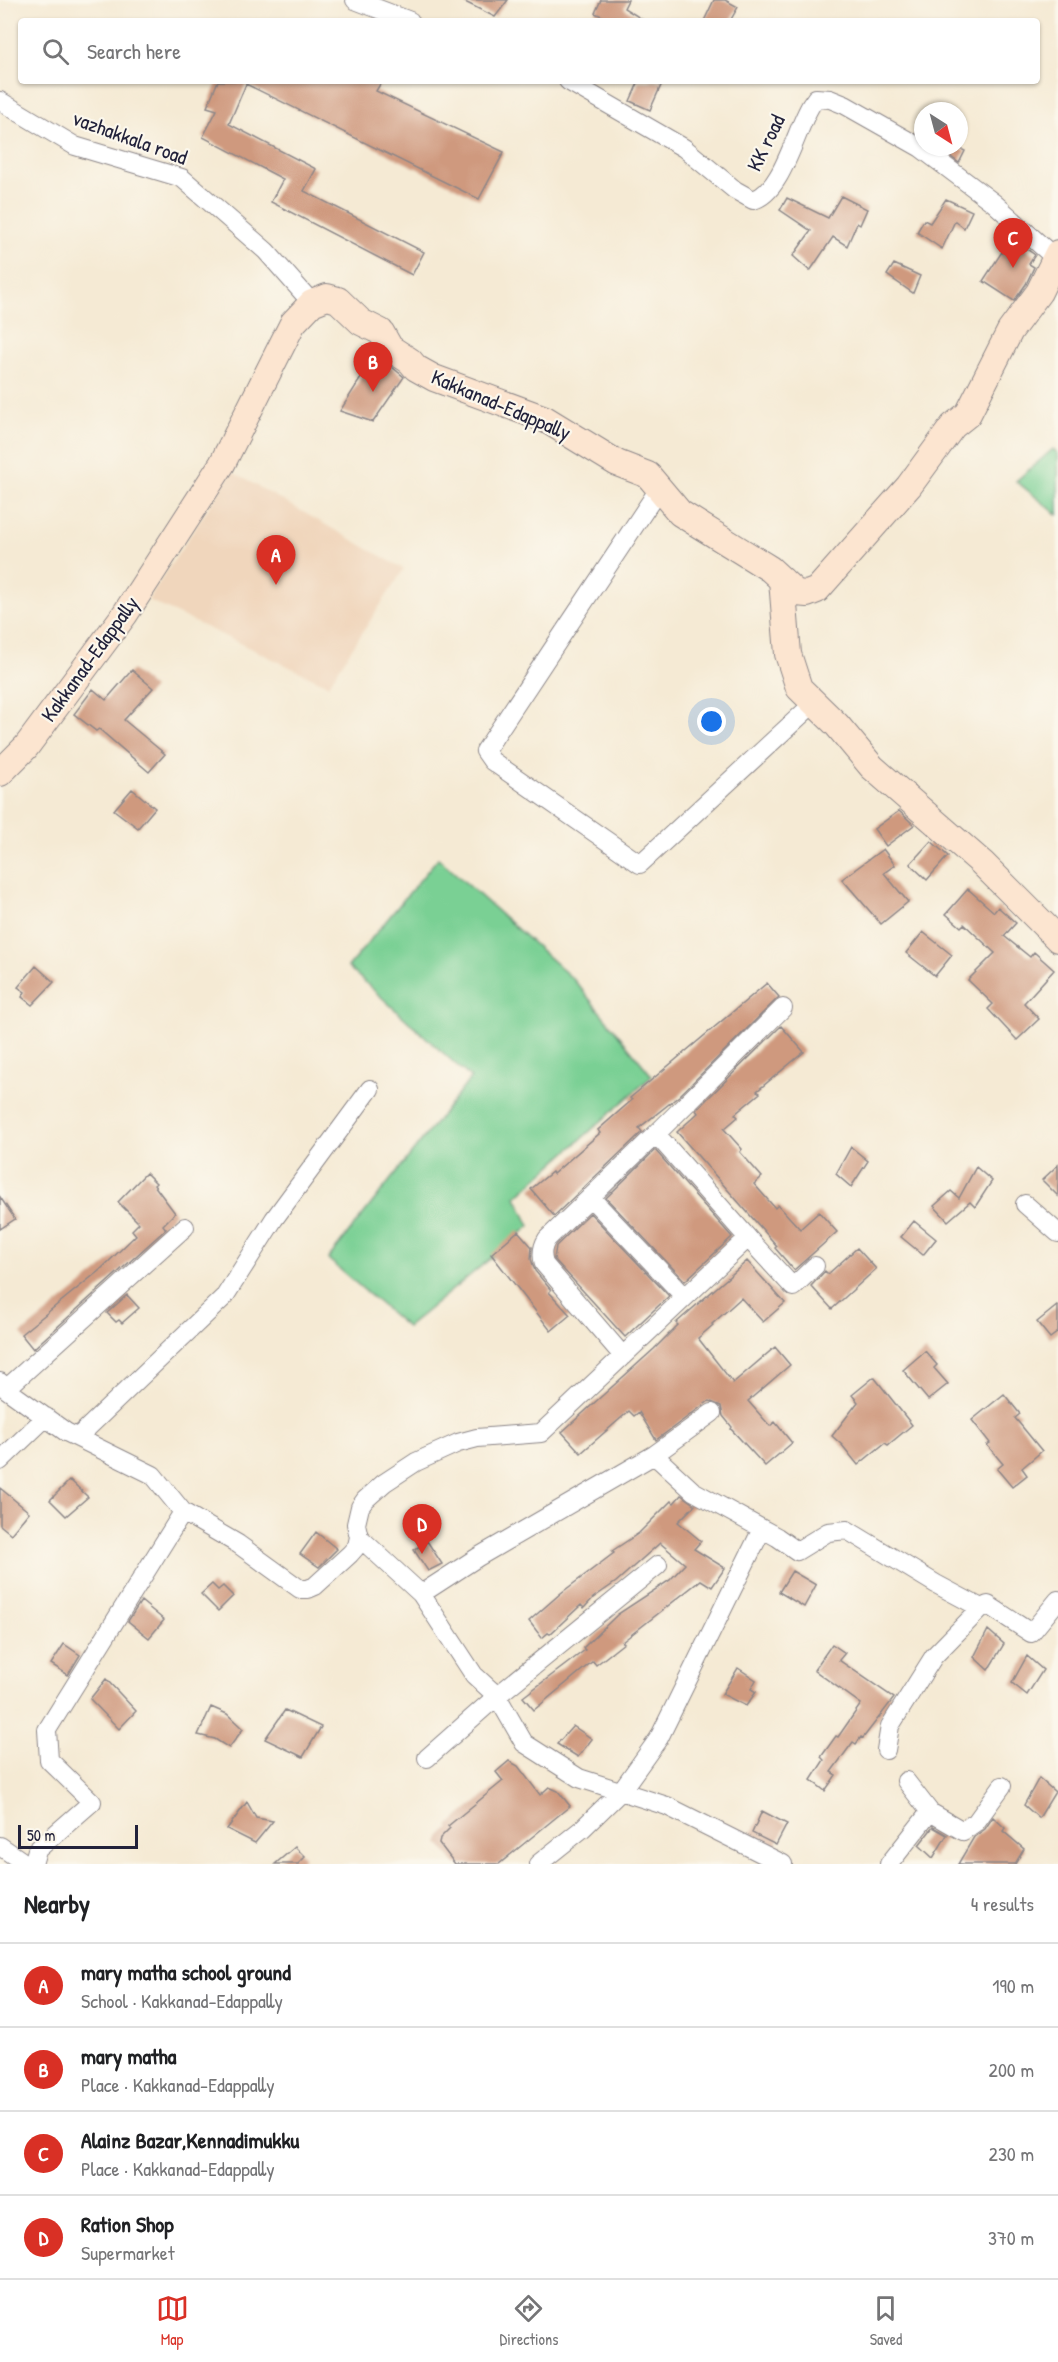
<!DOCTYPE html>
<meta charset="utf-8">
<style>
:root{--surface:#fff;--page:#f2f2f2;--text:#202124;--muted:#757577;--line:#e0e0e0;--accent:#d93025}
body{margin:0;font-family:"Patrick Hand",sans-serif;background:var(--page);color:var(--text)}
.compass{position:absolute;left:914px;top:102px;width:54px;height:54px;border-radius:50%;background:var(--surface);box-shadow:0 2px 4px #0004;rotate:144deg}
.scale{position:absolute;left:18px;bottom:15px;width:120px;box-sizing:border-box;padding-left:6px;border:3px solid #22223b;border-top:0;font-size:16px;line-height:21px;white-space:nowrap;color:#22223b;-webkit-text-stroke:4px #fbf7ec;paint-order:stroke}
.you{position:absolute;left:712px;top:722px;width:21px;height:21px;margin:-15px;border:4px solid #fff;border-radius:50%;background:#1a73e8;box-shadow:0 0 0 9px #1a73e833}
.badge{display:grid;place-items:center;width:39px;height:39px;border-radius:50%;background:var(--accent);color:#fff;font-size:20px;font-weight:700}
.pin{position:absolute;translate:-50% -50px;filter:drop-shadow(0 2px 3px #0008)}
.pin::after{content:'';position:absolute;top:32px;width:21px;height:18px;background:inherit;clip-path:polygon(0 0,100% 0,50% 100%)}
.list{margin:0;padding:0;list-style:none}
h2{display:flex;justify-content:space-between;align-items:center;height:78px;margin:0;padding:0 24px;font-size:26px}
h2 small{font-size:20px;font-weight:400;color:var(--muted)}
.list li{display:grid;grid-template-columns:39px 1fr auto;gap:18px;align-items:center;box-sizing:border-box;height:84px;padding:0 24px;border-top:2px solid var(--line)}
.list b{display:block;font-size:22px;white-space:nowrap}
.list p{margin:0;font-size:20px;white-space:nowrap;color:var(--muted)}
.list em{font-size:20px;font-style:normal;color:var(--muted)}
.icon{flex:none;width:33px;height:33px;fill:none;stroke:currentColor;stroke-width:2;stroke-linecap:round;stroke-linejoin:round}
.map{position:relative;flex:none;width:1058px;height:1864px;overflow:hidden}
.search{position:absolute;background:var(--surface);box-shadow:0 2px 4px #0004;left:18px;right:18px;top:18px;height:66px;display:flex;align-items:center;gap:15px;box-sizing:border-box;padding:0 21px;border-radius:6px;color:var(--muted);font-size:22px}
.sheet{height:414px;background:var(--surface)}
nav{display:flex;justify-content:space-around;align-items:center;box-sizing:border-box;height:84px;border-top:2px solid var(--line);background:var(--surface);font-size:16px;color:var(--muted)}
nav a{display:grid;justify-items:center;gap:3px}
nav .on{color:var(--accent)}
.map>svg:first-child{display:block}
.built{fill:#f0d6bc}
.green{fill:#7ad094;stroke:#4e7968;stroke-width:1.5}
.building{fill:#cf997e}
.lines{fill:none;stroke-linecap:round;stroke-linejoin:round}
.street-casing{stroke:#8c8688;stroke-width:20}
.secondary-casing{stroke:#8c8688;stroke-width:28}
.street{stroke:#fff;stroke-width:18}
.secondary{stroke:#fce5d0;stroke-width:26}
.labels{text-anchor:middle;stroke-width:4.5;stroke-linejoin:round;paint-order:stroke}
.street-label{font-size:21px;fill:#22223b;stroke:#fbf7ec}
</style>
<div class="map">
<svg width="1058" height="1864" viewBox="0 0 1058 1864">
<rect width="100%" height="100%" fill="#fbf7ec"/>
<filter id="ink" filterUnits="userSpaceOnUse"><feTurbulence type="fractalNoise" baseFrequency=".0167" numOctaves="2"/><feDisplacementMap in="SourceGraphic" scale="12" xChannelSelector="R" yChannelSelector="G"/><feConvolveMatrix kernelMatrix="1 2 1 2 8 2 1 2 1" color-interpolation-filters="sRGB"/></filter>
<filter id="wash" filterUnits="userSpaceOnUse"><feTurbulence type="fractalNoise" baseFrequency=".008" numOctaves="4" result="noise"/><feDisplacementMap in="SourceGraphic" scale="24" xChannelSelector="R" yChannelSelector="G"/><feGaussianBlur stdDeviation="1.35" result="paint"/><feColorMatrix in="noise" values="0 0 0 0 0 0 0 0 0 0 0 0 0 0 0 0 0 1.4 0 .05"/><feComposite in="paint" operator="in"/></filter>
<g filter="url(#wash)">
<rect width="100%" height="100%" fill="#f5ead4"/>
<path class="built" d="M232,472L404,569L328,685L148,600Z"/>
<path class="green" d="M1053,449L1058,454V515L1016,481Z
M438,858L574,980L652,1076L516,1197L530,1226L407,1327L328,1259L471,1078L348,967Z"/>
<g id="blocks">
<path class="building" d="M461,0H508L495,17Z
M601,0H628L624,8L645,21H613L595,13Z
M714,0H725L738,7L730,21H704Z
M218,81H382L376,91L504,152L479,199L246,84L229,124L316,169L304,191L424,252L412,275L271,202L283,179L203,137L217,110L207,107Z
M639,81H663L650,110L630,101Z
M938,147H957L965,151L959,163Z
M841,196L867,209L860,225L857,223L847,246L833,237L810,271L793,256L811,231L780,210L787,198L828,218Z
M946,199L972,211L964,228L955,221L942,249L917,232L924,220L930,223Z
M1011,238L1035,255L1029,264L1034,267L1026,284L1014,301L983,281Z
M894,264L920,276L913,293L887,275Z
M376,354L404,377L373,422L340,411Z
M132,670L153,688L124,720L165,754L149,772L99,729L96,731L74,714L93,689L106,700Z
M132,789L155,808L138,828L114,810Z
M899,811L914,825L886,846L874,829Z
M931,841L948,856L927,880L910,864Z
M883,849L895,865L884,873L908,902L881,924L842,879Z
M968,889L994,912L998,907L1016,923L1004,936L1030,957L1034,952L1054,970L1024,1003L1039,1019L1017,1040L988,1009L993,1004L968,980L995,953L964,924L961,927L946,914Z
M923,932L952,955L935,976L906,953Z
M36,966L54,982L32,1005L22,997L25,992L18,987Z
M767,983L779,997L679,1096L639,1128L642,1132L554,1216L531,1189L552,1172L553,1174L600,1133L598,1130L632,1100L630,1098Z
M781,1026L804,1052L757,1091L760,1093L735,1114L738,1117L724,1129L742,1149L740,1152L762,1177L754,1184L775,1208L778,1205L800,1229L819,1212L837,1232L794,1270L775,1248L777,1246L677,1132L698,1113L696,1110Z
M851,1147L868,1161L851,1187L836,1174Z
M655,1150L732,1237L685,1281L606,1198Z
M1058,1165V1196L1042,1180Z
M976,1167L992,1181L975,1207L970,1202L948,1221L934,1206L951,1191L959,1198Z
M146,1173L156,1183L154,1185L175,1213L163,1225L166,1229L33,1349L21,1334L100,1270L136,1235L132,1230L139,1223L118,1202Z
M0,1197L15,1219L0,1229Z
M590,1213L669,1296L625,1337L554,1259L556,1246Z
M914,1221L936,1239L923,1255L901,1237Z
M518,1231L532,1247L531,1259L535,1271L551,1290L549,1292L570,1315L551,1331L491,1254Z
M857,1248L876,1269L832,1309L811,1286L825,1271L828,1274Z
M747,1261L785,1303L763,1322L741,1298L712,1324L713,1325L698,1338L733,1383L775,1347L790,1365L748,1401L770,1426L775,1422L792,1443L765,1466L731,1429L732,1427L723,1416L721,1406L709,1401L656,1440L639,1412L634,1416L629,1411L581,1453L562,1432L654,1349L678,1325L676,1323Z
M127,1295L139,1308L122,1323L119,1320L116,1322L107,1313Z
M1058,1305V1332L1050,1338L1037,1322Z
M925,1351L937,1365L934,1368L948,1384L928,1400L903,1370Z
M874,1377L912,1425L888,1445L885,1443L858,1465L842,1445L832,1436L858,1402L852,1395Z
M1004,1394L1020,1414L1015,1418L1042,1451L1022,1468L1027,1475L1012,1487L997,1469L1003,1464L987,1445L990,1443L972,1420Z
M70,1480L88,1497L66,1516L50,1500Z
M0,1488L29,1512L11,1534L0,1525Z
M681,1495L695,1505L678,1522L701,1541L694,1549L725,1568L712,1587L701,1580L622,1642L624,1643L596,1665L593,1661L534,1710L523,1697L585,1650L583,1648L618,1614L670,1580L685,1564L660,1543L616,1582L593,1598L584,1608L581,1605L550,1634L548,1633L542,1638L529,1621L561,1593L614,1553L612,1551L639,1533L671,1501L674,1503Z
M316,1532L337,1549L319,1567L300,1554Z
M427,1541L442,1564L428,1571L414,1550Z
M792,1571L816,1585L804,1607L779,1592Z
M212,1584L218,1590L223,1586L233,1596L218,1611L201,1594Z
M141,1601L164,1620L149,1638L128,1621Z
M988,1630L1004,1644L988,1670L974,1657Z
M64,1644L80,1655L68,1675L51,1664Z
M832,1644L845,1653L839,1660L894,1698L863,1738L861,1737L856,1744L853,1742L831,1772L836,1775L825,1791L811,1780L824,1760L821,1757L836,1736L838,1737L861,1704L814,1670Z
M1027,1656L1043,1670L1027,1695L1012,1683Z
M738,1668L756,1680L751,1689L756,1692L746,1706L722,1694Z
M106,1679L136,1711L119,1729L90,1699Z
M211,1707L227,1714L243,1729L229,1748L215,1739L198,1735Z
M285,1710L321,1727L303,1757L265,1739Z
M573,1726L592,1739L578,1757L557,1744Z
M509,1761L518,1766L540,1795L549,1787L558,1791L570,1806L499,1864H455L439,1843L440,1838L450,1828L448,1826L503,1781L496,1772Z
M1039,1778L1055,1792L1039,1818L1024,1805Z
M247,1802L256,1818L273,1821L255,1843L227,1829Z
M762,1811L787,1824L776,1845L752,1833Z
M993,1817L1005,1828L1003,1831L1024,1849L1015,1864H958L974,1837L985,1829Z
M933,1827L947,1835L933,1858L919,1845Z
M295,1847L305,1857L298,1864H275Z"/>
</g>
</g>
<g filter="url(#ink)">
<use href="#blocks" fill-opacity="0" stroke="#8c8688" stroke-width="1.5"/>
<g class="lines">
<g class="street-casing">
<path id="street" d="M355,0L410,21
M568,81L684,148L735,190L753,200C782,193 796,129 811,105L816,98L830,99L845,105L921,148L994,203L1055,258
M0,101L75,146L182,178L266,251L312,303
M659,489L485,751L492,761L640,864L814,703
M656,1134L783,1008
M590,1197L685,1297
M1025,1204L1058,1233
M623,1356L544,1264C541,1254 542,1247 547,1239L656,1134L748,1238
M0,1382L6,1389L66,1432L153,1475L183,1512L238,1544L300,1589H308L315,1586L350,1554L357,1546L359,1537L356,1524L360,1507L365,1500L384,1483L416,1462L458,1443L477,1438L541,1433L748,1238L793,1287L815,1266
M6,1389L185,1227
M712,1413L654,1455L478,1557L421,1594L474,1675L497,1696L524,1743L579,1778L667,1806L783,1864
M78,1437L225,1296L274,1219L370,1089
M654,1455L693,1491L777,1537L797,1551L828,1532L847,1530L936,1584L981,1608
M0,1461L46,1417
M359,1537L421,1594
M886,1750L890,1726L934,1656L981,1608L988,1605L1031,1633L1058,1600
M427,1758L497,1696L658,1565
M906,1781L930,1812L963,1831L976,1822L1002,1786
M0,1846L26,1864
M33,1864L37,1850L92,1802L49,1760L47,1730L183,1512
M538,1864L582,1829L621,1791L659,1738L762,1529
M889,1864L930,1812"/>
</g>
<g class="secondary-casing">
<path id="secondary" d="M782,580L788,654L799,688L837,725L872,767L982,863L1058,939
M0,773L26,747L125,614L222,464L293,323L312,303L327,297L338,300L361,322L381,332L390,348L410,361L416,368L434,378L545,419L617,463L648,475L680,513L770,569L796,593L807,594L817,590L909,486L953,426L968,414L1010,331L1039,292L1058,253"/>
</g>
<use href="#street" class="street"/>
<use href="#secondary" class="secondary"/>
</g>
</g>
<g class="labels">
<g class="street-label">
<text transform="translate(130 138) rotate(20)" y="7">vazhakkala road</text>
<text transform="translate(766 143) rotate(-64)" y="7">KK road</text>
<text transform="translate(501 405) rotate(23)" y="7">Kakkanad-Edappally</text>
<text transform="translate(90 659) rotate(-54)" y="7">Kakkanad-Edappally</text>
</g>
</g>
</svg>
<svg class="compass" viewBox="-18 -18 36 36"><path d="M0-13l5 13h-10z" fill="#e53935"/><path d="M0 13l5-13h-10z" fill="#757577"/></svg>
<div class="scale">50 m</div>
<div class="you"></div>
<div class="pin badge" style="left:276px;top:585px">A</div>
<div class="pin badge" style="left:373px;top:392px">B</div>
<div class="pin badge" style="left:1013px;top:268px">C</div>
<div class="pin badge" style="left:422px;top:1554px">D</div>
<div class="search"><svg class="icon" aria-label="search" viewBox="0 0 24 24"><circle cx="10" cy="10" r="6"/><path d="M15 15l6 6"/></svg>Search here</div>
</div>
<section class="sheet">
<h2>Nearby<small>4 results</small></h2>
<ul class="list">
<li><span class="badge">A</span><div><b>mary matha school ground</b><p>School · Kakkanad-Edappally</p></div><em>190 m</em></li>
<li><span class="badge">B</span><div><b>mary matha</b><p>Place · Kakkanad-Edappally</p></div><em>200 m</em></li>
<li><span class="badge">C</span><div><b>Alainz Bazar,Kennadimukku</b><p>Place · Kakkanad-Edappally</p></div><em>230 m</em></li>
<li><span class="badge">D</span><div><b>Ration Shop</b><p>Supermarket</p></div><em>370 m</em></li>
</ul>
</section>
<nav>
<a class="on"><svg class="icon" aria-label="map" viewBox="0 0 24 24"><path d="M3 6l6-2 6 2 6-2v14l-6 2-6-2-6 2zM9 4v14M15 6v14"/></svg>Map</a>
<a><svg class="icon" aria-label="directions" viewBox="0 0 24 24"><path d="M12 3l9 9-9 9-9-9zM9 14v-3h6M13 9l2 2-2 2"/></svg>Directions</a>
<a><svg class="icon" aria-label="saved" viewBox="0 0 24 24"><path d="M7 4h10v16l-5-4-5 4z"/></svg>Saved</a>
</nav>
